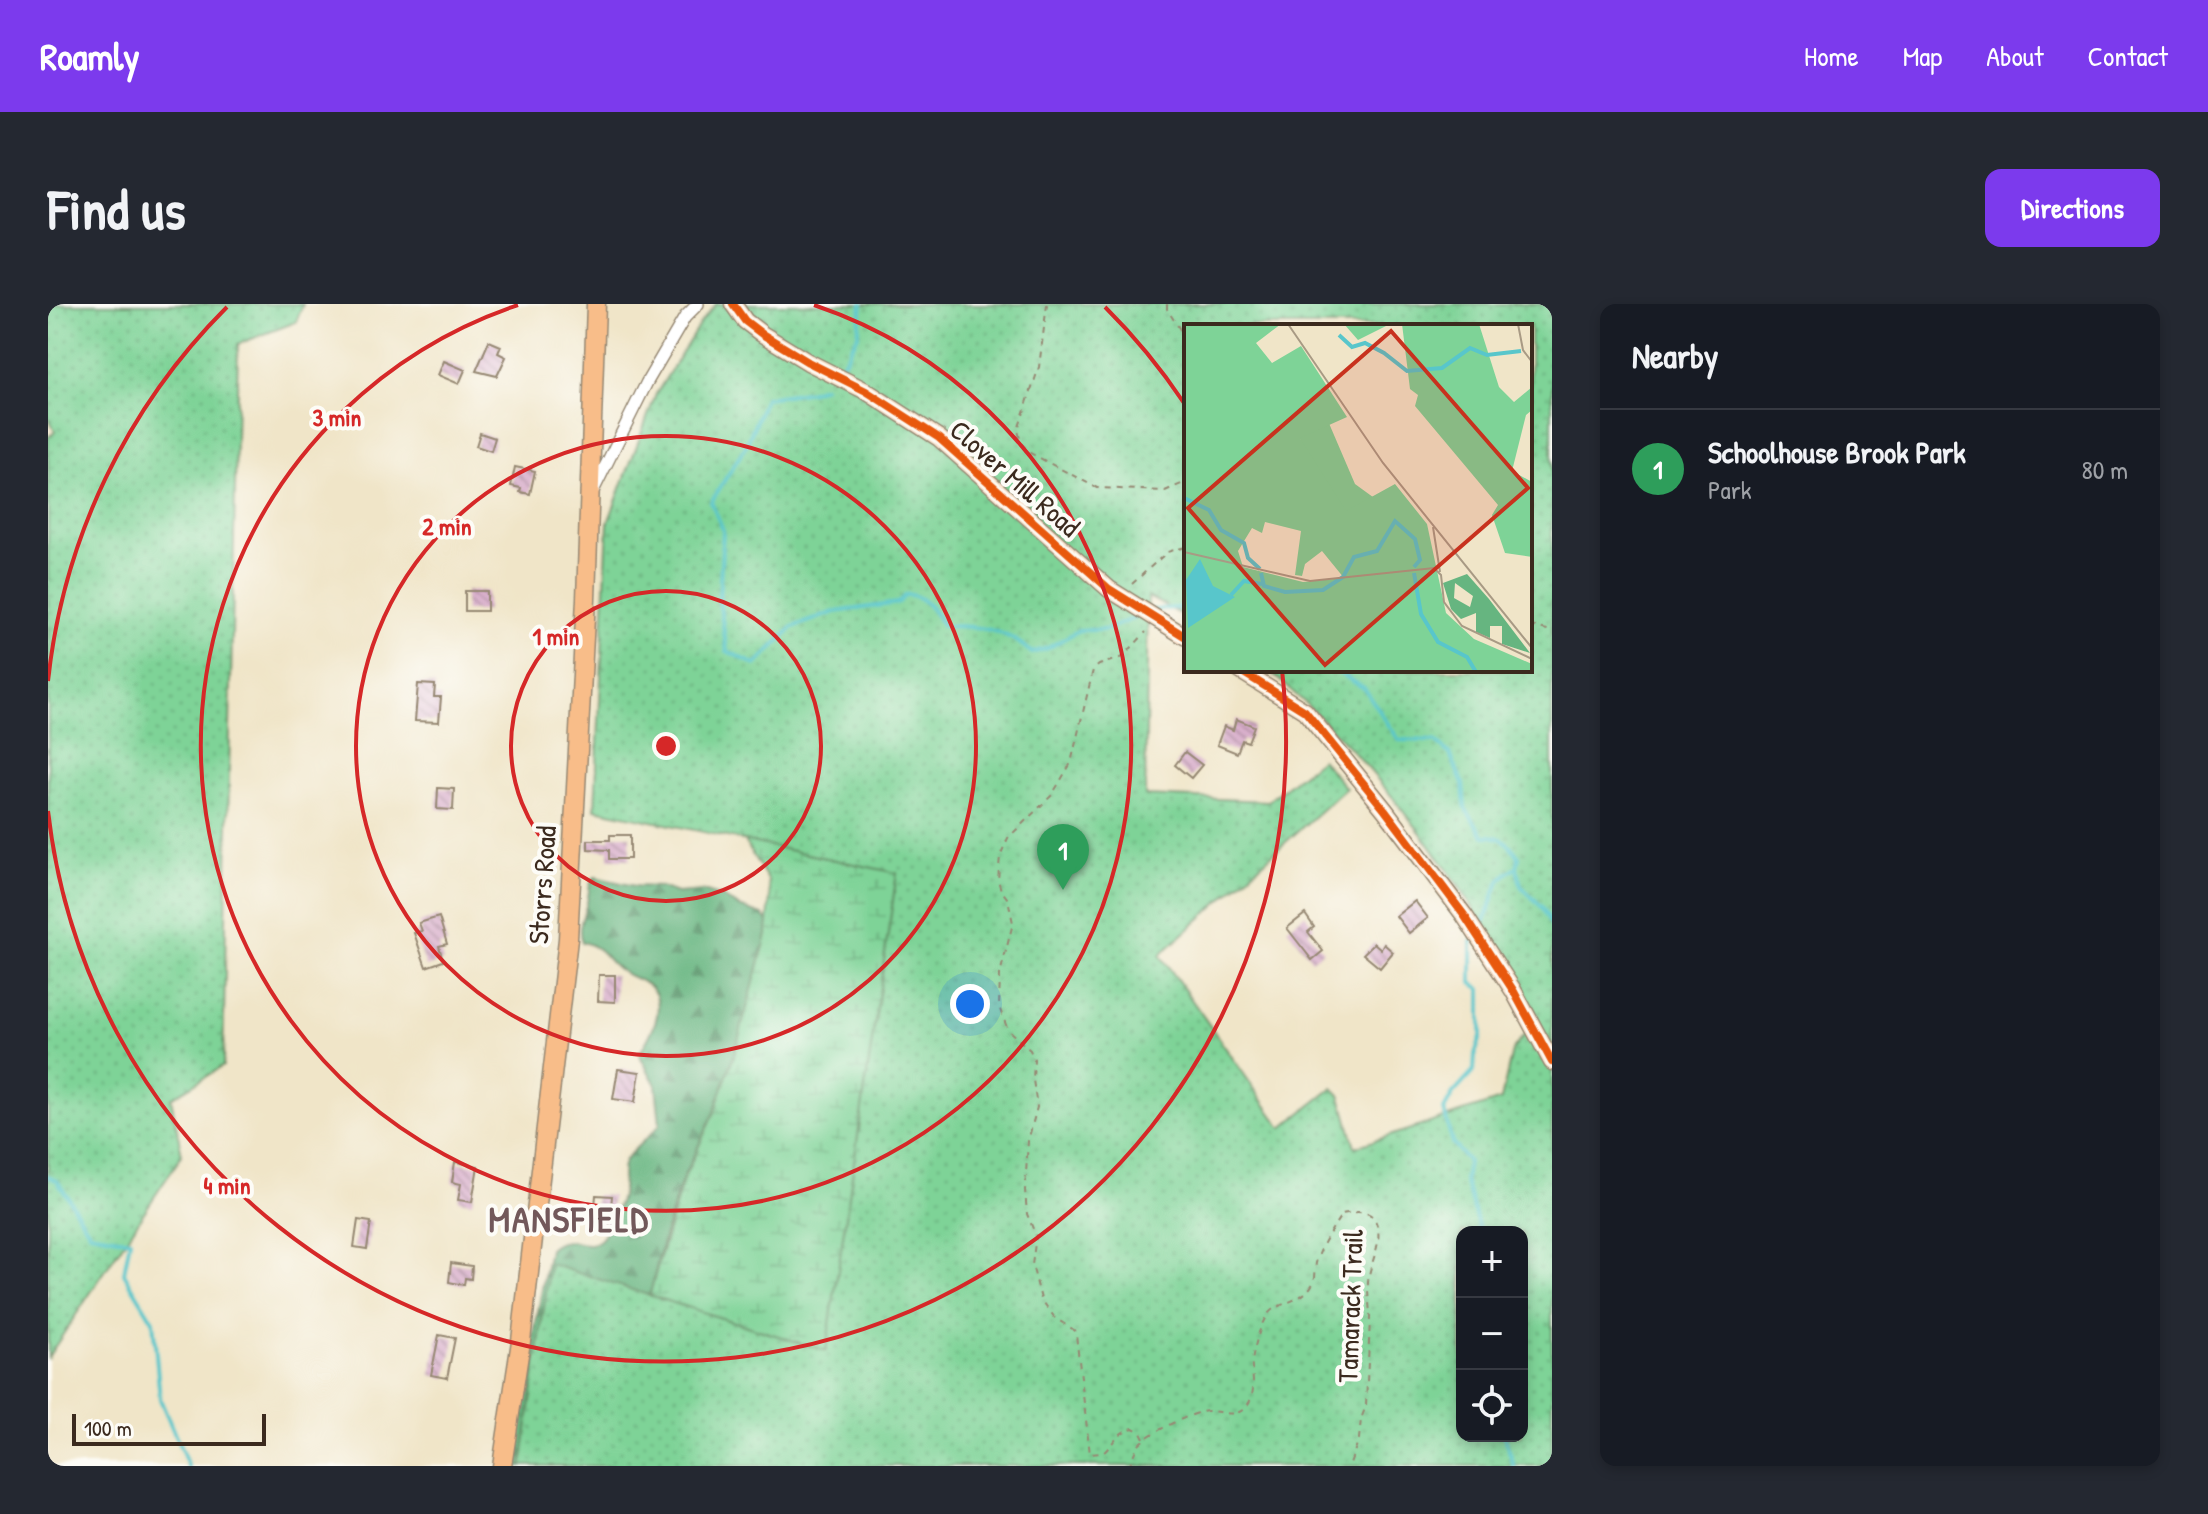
<!DOCTYPE html>
<meta charset="utf-8">
<style>
:root{--surface:#171b24;--page:#242831;--text:#f1f3f6;--muted:#9ea1a6;--line:#363941;--accent:#7c3aed}
body{margin:0;font-family:"Patrick Hand",sans-serif;background:var(--page);color:var(--text)}
.controls{position:absolute;right:24px;bottom:24px;display:grid;overflow:hidden;border-radius:16px;box-shadow:0 4px 12px #0003}
.controls button{width:72px;height:72px;display:grid;place-items:center;padding:0;border:0;border-bottom:2px solid var(--line);background:var(--surface);color:var(--text);font:40px sans-serif}
.scale{position:absolute;left:24px;bottom:20px;width:194px;box-sizing:border-box;padding-left:8px;border:4px solid #3b2a1e;border-top:0;font-size:22px;line-height:28px;white-space:nowrap;color:#3b2a1e;-webkit-text-stroke:6px #fdfcf7;paint-order:stroke}
.you{position:absolute;left:922px;top:700px;width:28px;height:28px;margin:-20px;border:6px solid #fff;border-radius:50%;background:#1a73e8;box-shadow:0 0 0 12px #1a73e833}
.badge{display:grid;place-items:center;width:52px;height:52px;border-radius:50%;background:var(--accent);color:#fff;font-size:26px;font-weight:700}
.pin{position:absolute;translate:-50% -66px;filter:drop-shadow(0 2px 4px #0008)}
.pin::after{content:'';position:absolute;top:42px;width:28px;height:24px;background:inherit;clip-path:polygon(0 0,100% 0,50% 100%)}
.list{margin:0;padding:0;list-style:none}
h2{display:flex;justify-content:space-between;align-items:center;height:104px;margin:0;padding:0 32px;font-size:34px}
h2 small{font-size:26px;font-weight:400;color:var(--muted)}
.list li{display:grid;grid-template-columns:52px 1fr auto;gap:24px;align-items:center;box-sizing:border-box;height:120px;padding:0 32px;border-top:2px solid var(--line)}
.list b{display:block;font-size:30px;white-space:nowrap}
.list p{margin:0;font-size:26px;white-space:nowrap;color:var(--muted)}
.list em{font-size:26px;font-style:normal;color:var(--muted)}
.icon{flex:none;width:44px;height:44px;fill:none;stroke:currentColor;stroke-width:2;stroke-linecap:round;stroke-linejoin:round}
.map{position:relative;flex:none;width:1504px;height:1162px;overflow:hidden;border-radius:16px}
header{display:flex;align-items:center;gap:48px;box-sizing:border-box;height:112px;padding:0 40px;background:var(--accent);color:#fff}
header strong{font-size:38px}
nav{display:flex;gap:44px;margin-inline-start:auto;font-size:28px}
.intro{display:flex;align-items:center;justify-content:space-between;box-sizing:border-box;height:192px;padding:0 48px}
h1{margin:0;font-size:56px}
.button{padding:20px 36px;border-radius:16px;background:var(--accent);color:#fff;font-size:28px;font-weight:700}
main{display:flex;gap:48px;padding:0 48px}
aside{flex:1;background:var(--surface);border-radius:16px;box-shadow:0 4px 12px #0003}
.map>svg:first-child{display:block}
.forest{fill:url(#forest-firs);stroke:#50704f;stroke-width:2}
.wetland{fill:url(#wetland-marsh);stroke:#5c7e5a;stroke-width:2}
.park{fill:url(#park-dots);stroke:#5c7e5a;stroke-width:2;fill-rule:evenodd}
.lines{fill:none;stroke-linecap:round;stroke-linejoin:round}
.stream{stroke:#58c6cb;stroke-width:4}
.building{fill:url(#building-back-hatch)}
.street-casing{stroke:#968873;stroke-width:14}
.secondary-casing{stroke:#968873;stroke-width:19}
.primary-casing{stroke:#968873;stroke-width:21}
.path{stroke:#968873;stroke-width:2;stroke-dasharray:6 6;stroke-linecap:butt}
.street{stroke:#fff;stroke-width:11}
.secondary{stroke:#fce5d0;stroke-width:16}
.primary{stroke:#f8bd89;stroke-width:18}
.cycleway-casing{stroke:#fdfcf7;stroke-width:13}
.cycleway{stroke:#e8590c;stroke-width:8}
.ring{fill:none;stroke:#d62828;stroke-width:4}
.labels{text-anchor:middle;stroke-width:8;stroke-linejoin:round;paint-order:stroke}
.street-label{font-size:28px;fill:#3b2a1e;stroke:#fdfcf7}
.district-label{font-size:36px;font-weight:bold;letter-spacing:2px;fill:#72585a;stroke:#fdfcf7}
.inset-river{fill:none;stroke:#58c6cb;stroke-width:4}
.inset-road{fill:none;stroke:#a89a84;stroke-width:2}
.view{fill:#c8321e;fill-opacity:0.15;stroke:#c8321e;stroke-width:4}
.inset-edge{fill:none;stroke:#3b2a1e;stroke-width:4}
.centre{fill:#d62828;stroke:#fdfcf7;stroke-width:4}
.ring-label{font-size:24px;text-anchor:middle;font-weight:bold;fill:#d62828;stroke:#fdfcf7;stroke-width:8;stroke-linejoin:round;paint-order:stroke}
</style>
<header>
<strong>Roamly</strong>
<nav><a>Home</a><a>Map</a><a>About</a><a>Contact</a></nav>
</header>
<div class="intro"><h1>Find us</h1><a class="button">Directions</a></div>
<main>
<div class="map">
<svg width="1504" height="1162" viewBox="0 0 1504 1162">
<defs>
<pattern id="forest-firs" width="22" height="20" patternUnits="userSpaceOnUse" patternTransform="scale(2)"><rect width="22" height="20" fill="#66b580"/><path d="M5 1l3.5 6h-7zM16 11l3.5 6h-7z" fill="#559368"/></pattern>
<pattern id="wetland-marsh" width="20" height="14" patternUnits="userSpaceOnUse" patternTransform="scale(2)"><rect width="20" height="14" fill="#7ed397"/><path d="M1 5h8M5 5V1M11 12h8M15 12V8" fill="none" stroke="#6eb582"/></pattern>
<pattern id="park-dots" width="8" height="8" patternUnits="userSpaceOnUse" patternTransform="scale(2)"><rect width="8" height="8" fill="#7ed397"/><path d="M2 2h.1M6 6h.1" fill="none" stroke="#6eb582" stroke-width="1.8" stroke-linecap="round"/></pattern>
<pattern id="building-back-hatch" width="6" height="6" patternUnits="userSpaceOnUse" patternTransform="scale(2)"><rect width="6" height="6" fill="#d8adca"/><path d="M-1 5l2 2M0 0l6 6M5-1l2 2" fill="none" stroke="#b08da3"/></pattern>
</defs>
<rect width="100%" height="100%" fill="#fdfcf7"/>
<filter id="ink" filterUnits="userSpaceOnUse"><feTurbulence type="fractalNoise" baseFrequency=".0125" numOctaves="2"/><feDisplacementMap in="SourceGraphic" scale="16" xChannelSelector="R" yChannelSelector="G"/><feConvolveMatrix kernelMatrix="1 2 1 2 8 2 1 2 1" color-interpolation-filters="sRGB"/></filter>
<filter id="wash" filterUnits="userSpaceOnUse"><feTurbulence type="fractalNoise" baseFrequency=".006" numOctaves="4" result="noise"/><feDisplacementMap in="SourceGraphic" scale="32" xChannelSelector="R" yChannelSelector="G"/><feGaussianBlur stdDeviation="1.8" result="paint"/><feColorMatrix in="noise" values="0 0 0 0 0 0 0 0 0 0 0 0 0 0 0 0 0 1.4 0 .05"/><feComposite in="paint" operator="in"/></filter>
<g filter="url(#wash)">
<rect width="100%" height="100%" fill="#f0e5c8"/>
<path class="forest" d="M547,573L587,582L613,583L629,589L655,587L675,593L691,603L715,611L720,618L719,631C706,691 689,754 665,811C656,834 643,854 634,877C600,969 589,1065 575,1162H463L501,945C520,927 537,948 552,936C558,932 574,894 574,886C575,878 573,869 575,861C578,850 603,832 612,820L608,781L591,750C602,733 621,699 601,682C593,676 582,673 573,667C557,657 557,644 534,638C528,623 536,613 539,598C542,588 539,581 547,573Z"/>
<path class="wetland" d="M798,104L919,974L575,1162L595,1016L609,964L635,876L665,811L686,751L719,631L722,593L720,576L698,540L683,503Z"/>
<path class="park" d="M0,0H255L248,18L190,40L175,762L123,794L134,851L0,1053V133L7,128L0,112Z
M668,0H1504V1162H474L502,960L778,1047L849,569L547,505L560,219L608,90L653,18ZM1138,22H1482V366H1220C1334,462 1420,583 1490,714L1464,747L1453,796L1307,843L1293,792L1285,784L1234,824L1112,651L1298,484L1273,455L1220,497L1097,492L1100,293L1138,313ZM1414,928H1474V1132H1414Z"/>
<g class="lines">
<path class="stream" d="M793,62L810,31L814,0
M775,83L764,87L717,94L698,142L663,198L675,226L671,296L679,347L708,361L745,323L787,308L850,299L857,291C875,289 886,308 895,322C930,322 957,324 984,349L1000,344L1031,326H1058L1093,311
M1105,306L1138,303
M1286,366L1316,384L1351,436L1387,437L1402,450L1415,480L1417,504L1436,532C1454,531 1461,539 1471,553L1469,563C1442,576 1449,597 1435,620
M1469,564L1473,582L1494,603L1504,622
M1424,637V679L1433,685V733L1427,750L1426,767L1405,790L1396,806L1404,839L1420,858L1417,876L1432,928
M0,872L9,876L42,929L82,936L76,969L105,1017L112,1095L140,1162
M1456,1132L1466,1162"/>
</g>
<g id="blocks">
<path class="building" d="M441,37L453,42L450,49L458,53L449,72L428,67Z
M396,57L417,66L411,80L390,71Z
M432,129L447,134L443,147L428,142Z
M467,163L487,167L482,190L472,188L473,184L463,182Z
M417,287H439V307H417Z
M370,380L387,381L386,393H393L391,418L367,417Z
M1188,415L1206,422L1200,438L1194,436L1189,449L1169,441L1176,422L1185,426Z
M1137,448L1154,461L1143,474L1127,461Z
M390,484L406,485L405,506L389,505Z
M562,531H582V555H561V546L540,545V536H562Z
M1367,597L1380,614L1361,629L1348,612Z
M1257,610L1266,623L1260,628L1275,647L1264,656L1239,624Z
M391,613L399,640L391,642L395,657L378,663L366,629L374,627L371,619Z
M1326,639L1333,645L1336,640L1345,648L1332,664L1315,650Z
M551,671H567V698L550,697Z
M570,765L592,768L587,798L565,795Z
M407,858L430,862L424,898L410,896L413,880L404,878Z
M548,891L564,892L561,926L545,924Z
M310,916L323,918L319,945L306,943Z
M403,959L424,962L423,975L417,974L416,981L401,978Z
M391,1031L407,1034L399,1074L383,1071Z"/>
</g>
</g>
<g filter="url(#ink)">
<use href="#blocks" fill-opacity="0" stroke="#968873" stroke-width="2"/>
<g class="lines">
<g class="street-casing">
<path id="street" d="M545,187L599,78L637,13L650,0"/>
</g>
<g class="secondary-casing">
<path id="secondary" d="M685,0L697,17L714,30L760,58L818,87L891,134L1061,285L1138,333
M1191,366L1257,407L1337,506L1416,611L1465,686L1504,758"/>
</g>
<g class="primary-casing">
<path id="primary" d="M454,1162L473,1037L520,635L538,295L548,0"/>
</g>
<path class="path" d="M999,0L991,63L970,126L973,139L982,149L1049,184L1117,187L1138,178
M1119,0V5L1138,35
M1084,280L1119,248L1138,243
M1482,322L1504,327
M1096,1134L1093,1128L1085,1124C1066,1130 1068,1138 1055,1149L1042,1150L1028,1031L1026,1026L1007,1014L993,995L984,961L988,932L979,910L977,886L980,837L989,803L985,776L986,755L982,746L960,726L951,703L952,670L965,619L960,595L953,586L950,576L952,552L960,534L1004,491L1023,459L1045,366L1051,361L1075,353L1098,328
M1081,1162C1084,1155 1087,1146 1091,1140C1099,1130 1148,1106 1161,1107C1173,1107 1186,1114 1196,1105C1208,1093 1205,1079 1204,1065C1203,1057 1207,1042 1209,1035C1212,1025 1217,1009 1227,1004C1241,997 1259,994 1266,977C1268,972 1267,964 1268,959C1273,941 1284,925 1294,910C1304,908 1322,905 1327,916C1336,935 1325,952 1321,971C1318,985 1322,999 1322,1014C1321,1043 1319,1073 1318,1102L1313,1115L1311,1135L1301,1162"/>
<use href="#street" class="street"/>
<use href="#secondary" class="secondary"/>
<use href="#primary" class="primary"/>
<g class="cycleway-casing">
<path id="cycleway" d="M685,0L697,17L714,30L760,58L818,87L891,134L1061,285L1138,333
M1191,366L1257,407L1337,506L1416,611L1465,686L1504,758"/>
</g>
<use href="#cycleway" class="cycleway"/>
</g>
</g>
<g class="ring">
<circle cx="618" cy="442" r="155"/>
<circle cx="618" cy="442" r="310"/>
<path d="M766 1A465 465 0 1 1 470 1"/>
<path d="M0 377A621 621 0 0 1 179 3M1057 3A621 621 0 0 1 1136 99M1234 366A621 621 0 1 1 0 507"/>
</g>
<g class="labels">
<g class="street-label">
<text transform="translate(967 174) rotate(41)" y="10">Clover Mill Road</text>
<text transform="translate(494 581) rotate(-86)" y="10">Storrs Road</text>
<text transform="translate(1302 1002) rotate(-88)" y="10">Tamarack Trail</text>
</g>
<g class="district-label">
<text x="521" y="928">MANSFIELD</text>
</g>
</g>
<g transform="translate(1136 20)">
<rect width="348" height="348" fill="#f0e5c8"/>
<path d="M283,250L305,275L346,329L318,320V302H306V314L292,308V289L277,295L267,285L259,259ZM271,259L289,272L286,283L270,274Z" fill="#66b580" fill-rule="evenodd"/>
<path d="M97,70L144,97L171,160L193,176L152,199Z" fill="#7ed397"/>
<path d="M0,0H97L72,19L88,39L117,22L163,93L116,114L162,187L211,160L243,200L262,289L290,315L348,340V348H0ZM81,198L117,207L111,251L118,252L121,240L138,227L160,254L119,258L59,243L54,227L68,204L78,209ZM160,0H206L174,16ZM218,0H295L315,63L330,78L348,63V86L342,91L328,147L348,158V233L321,229L308,191L314,181L231,82L234,71L226,65Z" fill="#7ed397" fill-rule="evenodd"/>
<path d="M16,235L29,262L51,273L4,304L2,256Z" fill="#58c6cb"/>
<path class="inset-river" d="M155,11L168,23L181,19L200,29L223,47L258,44L286,24L303,31L337,27M0,174L25,186L37,206L60,219L64,234L76,245M77,249L80,262L101,268L139,266L159,253L170,233L193,227L211,197L231,215L236,236L230,243M230,249L237,290L254,318L283,333L292,348M47,271L60,257L78,260"/>
<path class="inset-road" d="M104,0L199,139L348,324M334,0L339,26L348,38M249,203L256,248M0,228L126,257L250,244L257,251L260,278L278,302L348,335"/>
<path class="view" d="M207,7L344,164L141,341L4,184Z"/>
<rect width="348" height="348" class="inset-edge"/>
</g>
<circle cx="618" cy="442" r="12" class="centre"/>
<g class="ring-label">
<text x="289" y="122">3 min</text>
<text x="399" y="231">2 min</text>
<text x="508" y="341">1 min</text>
<text x="179" y="890">4 min</text>
</g>
</svg>
<div class="controls">
<button>+</button>
<button>−</button>
<button><svg class="icon" aria-label="locate" viewBox="0 0 24 24"><circle cx="12" cy="12" r="6"/><path d="M12 2v4M12 18v4M2 12h4M18 12h4"/></svg></button>
</div>
<div class="scale">100 m</div>
<div class="you"></div>
<div class="pin badge" style="left:1015px;top:586px;background:#2e9e5b">1</div>
</div>
<aside>
<h2>Nearby<small></small></h2>
<ul class="list">
<li><span class="badge" style="background:#2e9e5b">1</span><div><b>Schoolhouse Brook Park</b><p>Park</p></div><em>80 m</em></li>
</ul>
</aside>
</main>
